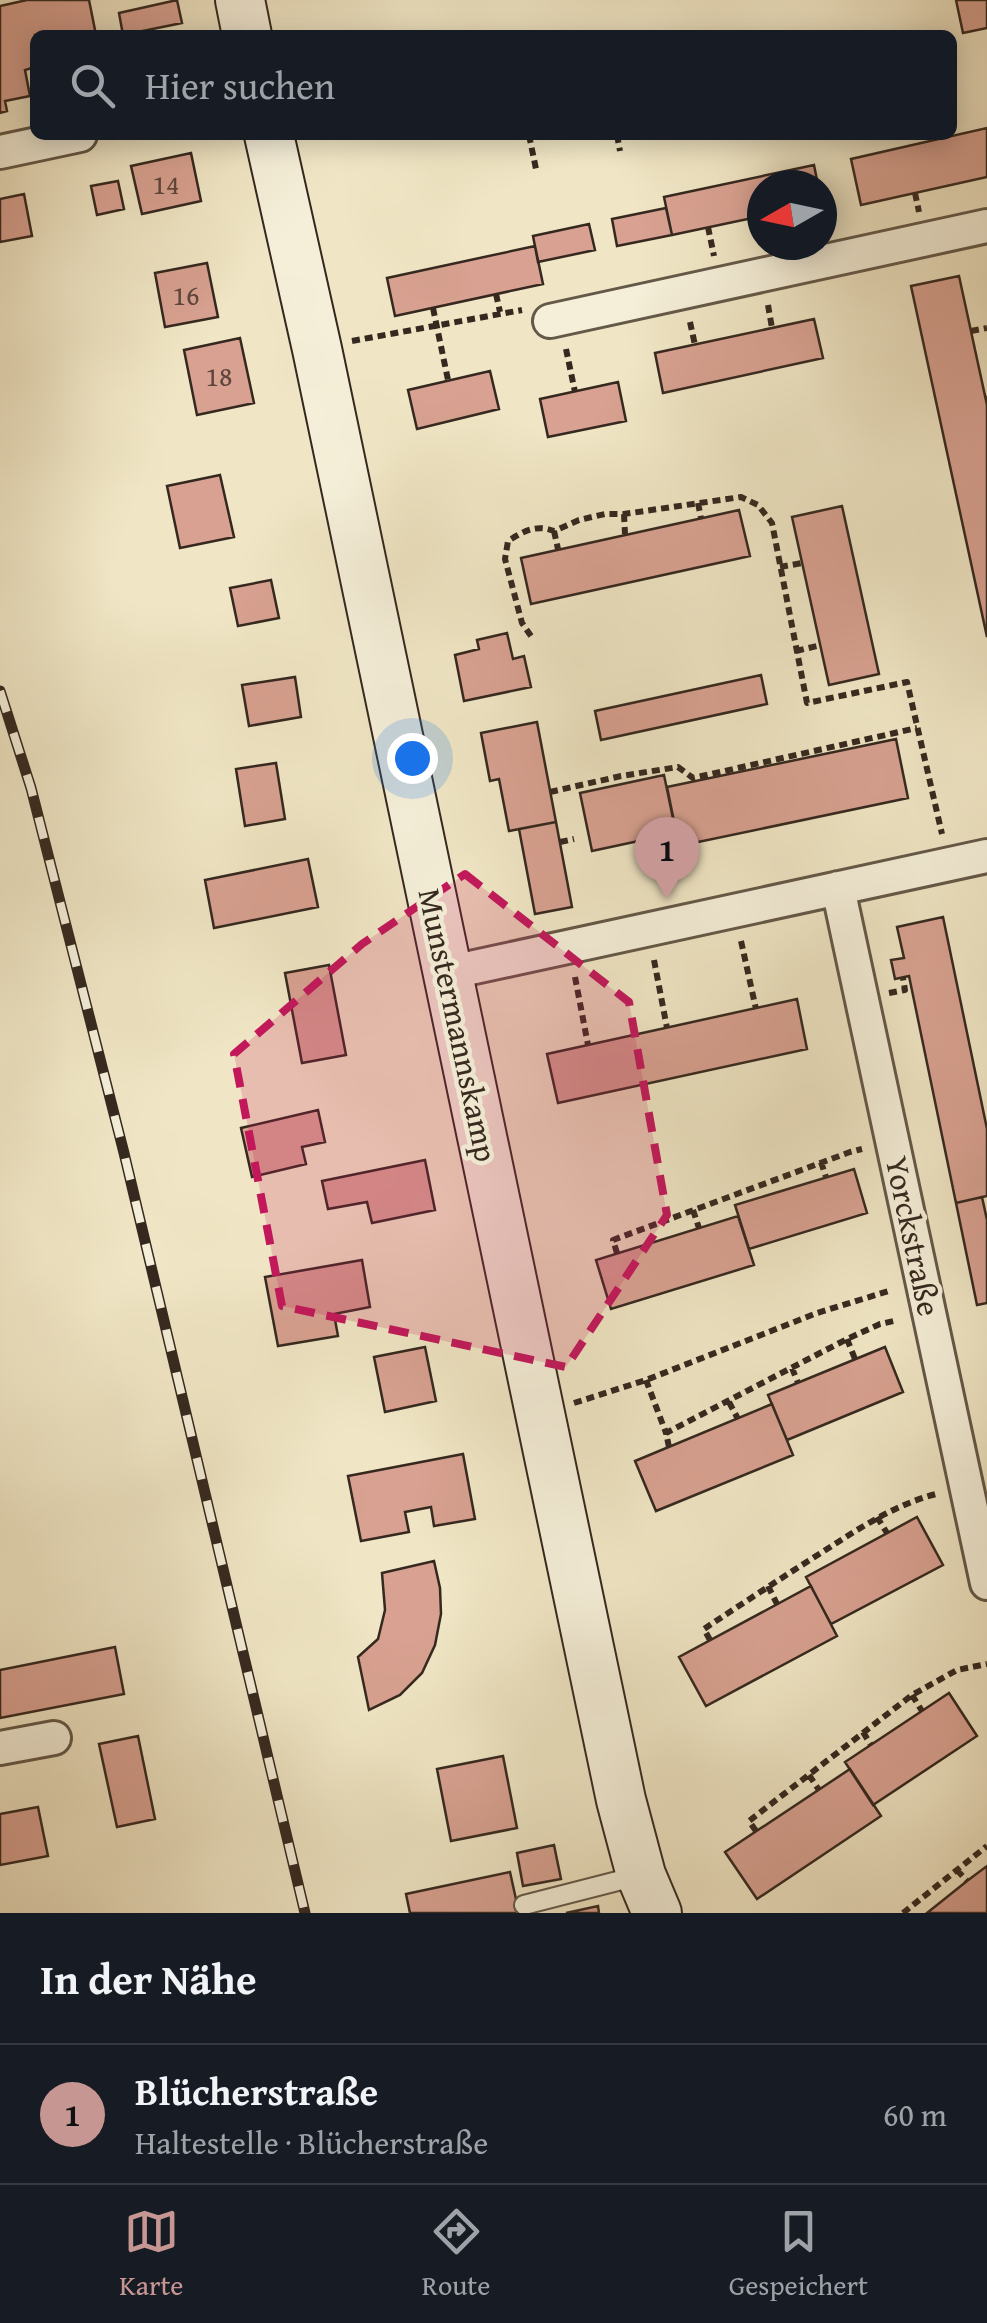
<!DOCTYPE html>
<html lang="de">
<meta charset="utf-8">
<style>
:root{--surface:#171b24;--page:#20242c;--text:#f1f3f6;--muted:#9ea1a6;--line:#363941;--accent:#c59692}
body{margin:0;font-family:"Gentium Book Plus",serif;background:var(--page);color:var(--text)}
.compass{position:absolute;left:747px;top:170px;width:90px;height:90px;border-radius:50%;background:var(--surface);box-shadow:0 5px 25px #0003;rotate:261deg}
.you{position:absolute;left:412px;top:758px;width:35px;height:35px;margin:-25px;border:8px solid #fff;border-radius:50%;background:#1a73e8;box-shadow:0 0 0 15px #1a73e833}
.badge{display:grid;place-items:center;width:65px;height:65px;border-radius:50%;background:var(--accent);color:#111;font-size:32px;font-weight:700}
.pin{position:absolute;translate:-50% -82px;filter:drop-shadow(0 2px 5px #0008)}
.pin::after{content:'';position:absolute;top:52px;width:35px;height:30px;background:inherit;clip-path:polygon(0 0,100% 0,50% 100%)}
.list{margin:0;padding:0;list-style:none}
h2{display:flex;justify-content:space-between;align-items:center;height:130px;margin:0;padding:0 40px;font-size:42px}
h2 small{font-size:32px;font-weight:400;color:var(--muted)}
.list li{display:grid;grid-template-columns:65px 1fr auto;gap:30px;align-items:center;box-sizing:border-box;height:140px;padding:0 40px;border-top:2px solid var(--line)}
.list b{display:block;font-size:38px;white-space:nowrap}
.list p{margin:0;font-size:32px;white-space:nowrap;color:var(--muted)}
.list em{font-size:32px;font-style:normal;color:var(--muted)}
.icon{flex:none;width:55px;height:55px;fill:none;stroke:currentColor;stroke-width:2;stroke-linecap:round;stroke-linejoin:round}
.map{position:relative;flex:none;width:987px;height:1913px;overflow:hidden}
.search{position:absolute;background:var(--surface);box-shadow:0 5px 25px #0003;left:30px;right:30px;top:30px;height:110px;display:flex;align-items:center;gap:25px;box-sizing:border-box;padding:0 35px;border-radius:15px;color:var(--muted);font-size:38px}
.sheet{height:270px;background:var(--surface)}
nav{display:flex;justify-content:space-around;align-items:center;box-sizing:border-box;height:140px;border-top:2px solid var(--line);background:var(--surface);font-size:28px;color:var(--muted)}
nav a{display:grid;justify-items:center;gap:5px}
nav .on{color:var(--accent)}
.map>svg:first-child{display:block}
.building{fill:#d8a191;stroke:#35281f;stroke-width:2.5}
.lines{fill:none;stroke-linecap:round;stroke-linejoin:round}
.lane-casing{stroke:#645848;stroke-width:22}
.street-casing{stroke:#645848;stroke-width:38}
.secondary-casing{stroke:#35281f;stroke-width:52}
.path{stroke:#35281f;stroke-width:6;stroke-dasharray:8 5;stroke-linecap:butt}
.lane{stroke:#f5efd9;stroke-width:18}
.street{stroke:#f5efd9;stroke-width:32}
.secondary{stroke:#f5efd9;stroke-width:48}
.rail-casing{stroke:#35281f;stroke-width:11}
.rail{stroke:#f5efd9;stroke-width:8;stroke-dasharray:22;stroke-linecap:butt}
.marked{fill:#c2185b;fill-opacity:0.2;stroke:#c2185b;stroke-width:8;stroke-dasharray:20 12;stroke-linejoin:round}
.labels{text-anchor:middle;stroke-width:9;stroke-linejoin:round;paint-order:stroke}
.number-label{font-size:28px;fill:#5e463c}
.street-label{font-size:32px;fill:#35281f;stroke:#f5efd9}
</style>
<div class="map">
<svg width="987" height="1913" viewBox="0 0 987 1913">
<rect width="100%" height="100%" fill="#f0e6c5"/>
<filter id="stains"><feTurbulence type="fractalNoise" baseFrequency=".002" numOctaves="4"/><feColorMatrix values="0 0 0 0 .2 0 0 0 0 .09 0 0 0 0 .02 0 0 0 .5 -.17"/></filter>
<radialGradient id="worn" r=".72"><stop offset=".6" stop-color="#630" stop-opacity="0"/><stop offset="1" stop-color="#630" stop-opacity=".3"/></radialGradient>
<path class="building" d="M27,0H89L96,35H35V67L25,70L30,96L5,101L7,111L0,113V6Z
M177,0L182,23L123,35L119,13Z
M956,0H987V28L963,33Z
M987,128V177L861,205L851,159Z
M191,153L201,201L142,214L131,166Z
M814,165L818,185H762V216L672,235L664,197Z
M118,181L124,209L97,215L91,186Z
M24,194L32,236L0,242V199Z
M666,208L672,235L617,246L612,219Z
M589,224L595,250L538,262L533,236Z
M535,246L543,284L395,316L387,278Z
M207,263L218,317L165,327L155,273Z
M959,276L987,405V637L911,286Z
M814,319L823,358L663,393L655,353Z
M240,338L254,403L197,415L184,350Z
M490,371L499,409L417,429L408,390Z
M618,382L626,421L548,437L540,399Z
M220,475L234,537L180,548L167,486Z
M842,506L879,674L829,685L792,517Z
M739,510L750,556L531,604L521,558Z
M271,580L279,618L238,626L230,588Z
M507,633L513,659L524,656L531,687L464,701L455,655L479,649L477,640Z
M761,675L767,704L601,740L595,711Z
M295,677L301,717L249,726L242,685Z
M537,722L556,822L509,831L499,779L490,781L481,733Z
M896,739L908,798L679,846L667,787Z
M276,763L285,819L245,826L236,769Z
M664,775L676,833L592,851L580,793Z
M556,822L572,907L535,914L519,829Z
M308,859L318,907L214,928L205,880Z
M943,917L987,1129V1196L956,1203L909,976L895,979L891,960L904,958L897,927Z
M329,965L346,1055L302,1063L285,973Z
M797,999L807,1049L558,1103L547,1054Z
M318,1110L325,1142L302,1147L306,1164L252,1177L241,1128Z
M425,1160L435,1210L372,1223L367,1202L328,1209L322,1181Z
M854,1169L867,1213L749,1249L735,1205Z
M982,1197L987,1220V1303L977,1305L956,1203Z
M738,1216L754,1265L611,1309L596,1260Z
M362,1260L370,1307L334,1314L338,1336L278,1346L265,1277Z
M425,1347L436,1401L385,1412L374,1357Z
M885,1347L903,1392L787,1440L768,1395Z
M772,1404L793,1455L656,1511L635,1461Z
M463,1454L475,1519L434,1526L431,1507L405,1512L409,1532L361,1541L348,1476Z
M917,1517L943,1565L831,1624L806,1577Z
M434,1561L440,1588L441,1614L435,1645L422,1673L400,1695L369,1710L358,1657L378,1639L385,1610L382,1573Z
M811,1586L837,1636L706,1706L679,1657Z
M115,1647L124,1694L0,1718V1670Z
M949,1693L977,1736L873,1805L845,1762Z
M138,1736L155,1819L117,1827L99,1744Z
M503,1756L517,1828L451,1841L437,1769Z
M850,1769L881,1816L757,1899L725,1852Z
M38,1807L48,1856L0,1865V1814Z
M554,1845L561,1879L523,1886L517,1853Z
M987,1866V1913H927L967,1881Z
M510,1872L519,1913H410L406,1894Z
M598,1906L599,1913H566Z"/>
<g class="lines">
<g class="lane-casing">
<path id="lane" d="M524,1905L641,1875"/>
</g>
<g class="street-casing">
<path id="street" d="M0,152L80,135
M550,321L987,226
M838,888L987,1583
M447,973L987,856
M0,1748L54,1738"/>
</g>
<g class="secondary-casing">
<path id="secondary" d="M240,0L247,35
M269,135L317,349L621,1800L641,1875L657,1913"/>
</g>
<path class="path" d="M529,135L536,169
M617,135L620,151
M915,193L919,212
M708,227L714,256
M496,294L500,312
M768,305L772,328
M433,308L448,380
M690,322L695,345
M971,331L987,328
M352,341L522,310
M566,349L575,392
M985,398L987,397
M698,503L701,518
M624,514L625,534
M554,531L558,549
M780,567L802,563
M531,636L522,623L505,559L508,541C524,531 536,524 554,531L579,520L605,514H624L741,497L758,505L772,523L807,703L907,682L942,834
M796,651L821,645
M550,792L621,776L678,767L693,778L917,728
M560,842L574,839
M741,941L756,1009
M654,960L667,1028
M575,977L588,1045
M889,993L905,990L903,978
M821,1162L826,1177
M693,1210L699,1228
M617,1253L613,1240L850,1152L862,1149
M847,1339L855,1359
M792,1368L798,1383
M646,1380L666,1433
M729,1402L738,1419
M574,1403L646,1380L817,1313L892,1290
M669,1447L666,1433L847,1339L880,1324L898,1320
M877,1517L887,1533
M768,1586L777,1604
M710,1640L704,1629C743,1603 783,1577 824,1551C860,1528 894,1505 936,1494
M912,1695L922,1711
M863,1732L871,1745
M809,1775L819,1790
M756,1831L749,1821L912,1695L957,1670L987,1664
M957,1870L967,1881
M903,1913L987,1846"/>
<use href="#lane" class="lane"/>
<use href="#street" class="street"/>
<use href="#secondary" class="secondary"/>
<g class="rail-casing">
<path id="rail" d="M0,691L31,788L124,1153L305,1913"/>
</g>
<use href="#rail" class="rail"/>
</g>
<path class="marked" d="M465,874L629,1002L667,1215L566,1367L282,1306L234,1054L362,944Z"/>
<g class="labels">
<g class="number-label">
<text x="166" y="194">14</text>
<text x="186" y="305">16</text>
<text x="219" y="386">18</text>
</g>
<g class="street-label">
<text transform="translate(458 1025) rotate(78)" y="11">Munstermannskamp</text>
<text transform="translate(913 1236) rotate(78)" y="11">Yorckstraße</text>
</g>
</g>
<rect width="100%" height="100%" filter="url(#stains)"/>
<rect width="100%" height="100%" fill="url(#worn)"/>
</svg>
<svg class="compass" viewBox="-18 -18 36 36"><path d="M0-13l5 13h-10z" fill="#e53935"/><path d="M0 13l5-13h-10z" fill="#9ea1a6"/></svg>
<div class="you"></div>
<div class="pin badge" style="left:667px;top:899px">1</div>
<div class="search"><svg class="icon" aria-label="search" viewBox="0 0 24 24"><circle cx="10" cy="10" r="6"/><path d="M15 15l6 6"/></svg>Hier suchen</div>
</div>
<section class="sheet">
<h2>In der Nähe<small></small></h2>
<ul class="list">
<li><span class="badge">1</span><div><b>Blücherstraße</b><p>Haltestelle · Blücherstraße</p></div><em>60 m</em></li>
</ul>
</section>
<nav>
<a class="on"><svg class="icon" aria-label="map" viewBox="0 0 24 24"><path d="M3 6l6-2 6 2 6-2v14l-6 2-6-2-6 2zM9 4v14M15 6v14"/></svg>Karte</a>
<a><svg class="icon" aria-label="directions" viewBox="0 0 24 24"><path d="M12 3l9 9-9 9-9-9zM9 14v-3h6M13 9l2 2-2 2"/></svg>Route</a>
<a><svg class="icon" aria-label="saved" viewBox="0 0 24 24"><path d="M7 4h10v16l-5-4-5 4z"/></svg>Gespeichert</a>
</nav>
